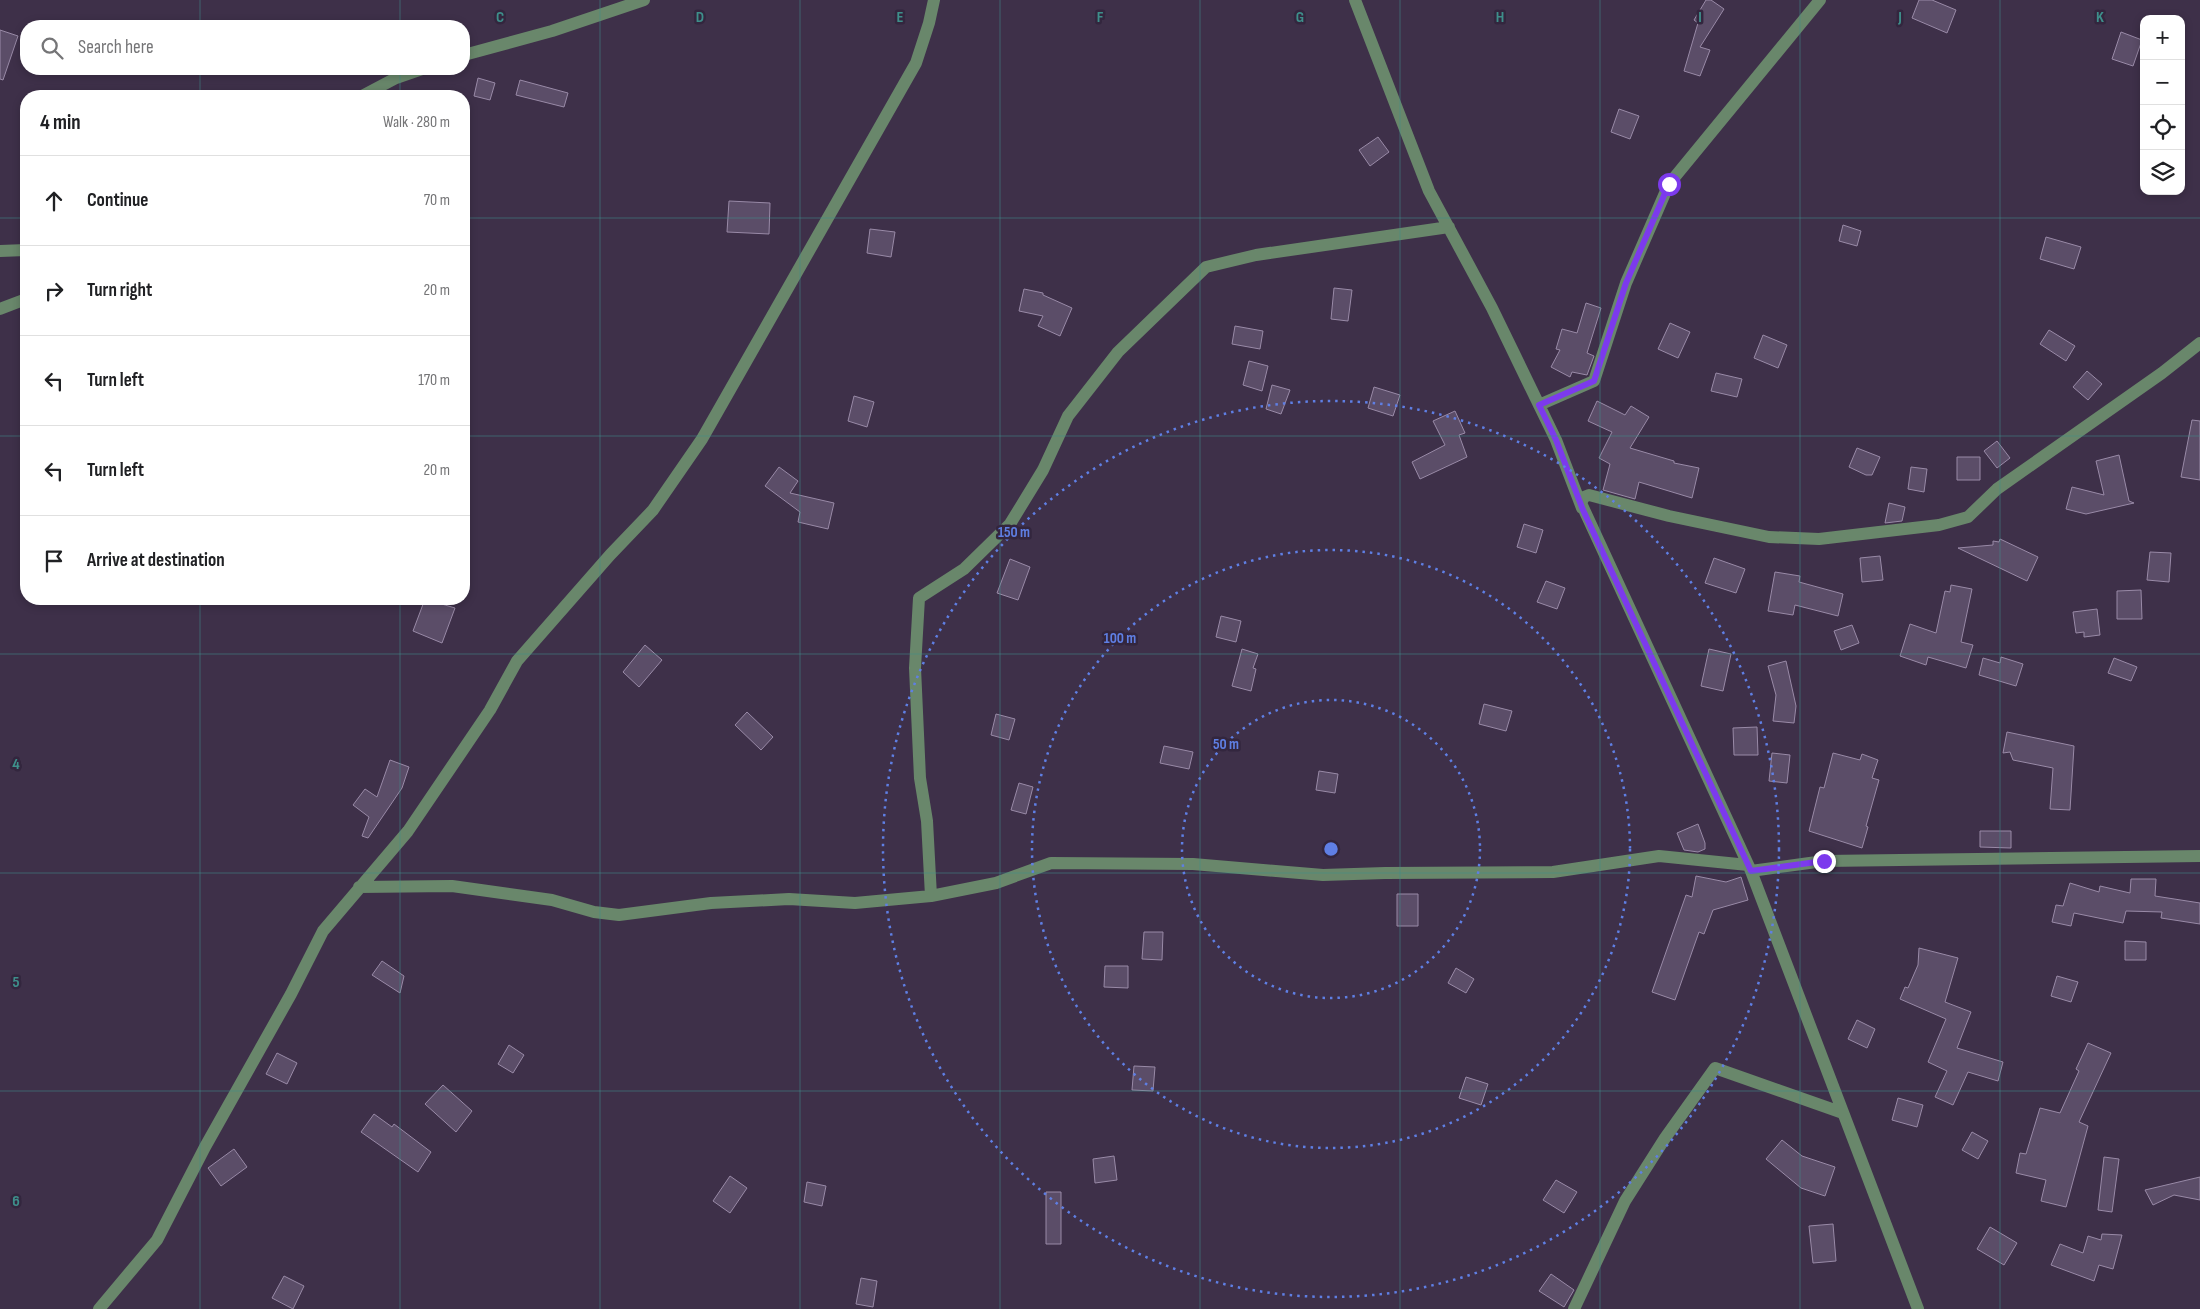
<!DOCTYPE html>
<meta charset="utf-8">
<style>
:root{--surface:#fff;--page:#f2f2f2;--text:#202124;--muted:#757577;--line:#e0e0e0}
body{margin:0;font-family:"Sofia Sans Condensed",sans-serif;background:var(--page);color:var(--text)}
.controls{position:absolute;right:15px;top:15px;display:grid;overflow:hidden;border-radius:10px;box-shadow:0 2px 8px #0003}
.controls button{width:45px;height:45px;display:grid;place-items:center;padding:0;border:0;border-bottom:1px solid var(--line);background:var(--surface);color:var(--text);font:25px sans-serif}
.stop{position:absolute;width:15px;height:15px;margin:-11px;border:4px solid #7c3aed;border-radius:50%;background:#fff}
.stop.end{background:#7c3aed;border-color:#fff;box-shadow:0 1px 5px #0008}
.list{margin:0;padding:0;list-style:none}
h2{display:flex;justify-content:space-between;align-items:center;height:65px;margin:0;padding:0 20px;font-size:21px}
h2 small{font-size:16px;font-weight:400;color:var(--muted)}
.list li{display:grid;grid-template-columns:32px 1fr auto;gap:15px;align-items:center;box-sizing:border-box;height:90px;padding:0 20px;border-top:1px solid var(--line)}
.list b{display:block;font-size:19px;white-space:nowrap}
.list em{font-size:16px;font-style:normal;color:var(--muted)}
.icon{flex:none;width:28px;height:28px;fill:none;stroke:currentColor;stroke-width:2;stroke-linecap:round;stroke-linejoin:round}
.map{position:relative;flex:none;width:2200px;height:1309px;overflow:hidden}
.search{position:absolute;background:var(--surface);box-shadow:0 2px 8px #0003;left:20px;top:20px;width:450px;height:55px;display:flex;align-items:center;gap:12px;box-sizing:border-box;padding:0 18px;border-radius:20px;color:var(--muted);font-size:19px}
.panel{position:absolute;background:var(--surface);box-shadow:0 2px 8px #0003;left:20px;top:90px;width:450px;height:515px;border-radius:20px}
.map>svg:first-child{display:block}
.building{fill:#5b4d68;stroke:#998aa7}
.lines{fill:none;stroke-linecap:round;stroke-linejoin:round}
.minor{stroke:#69876b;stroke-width:12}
.route{stroke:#7c3aed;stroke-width:6}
.grid{fill:none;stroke:#3e8f8b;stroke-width:1;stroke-opacity:0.55}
.ring{fill:none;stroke:#5f7fe4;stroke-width:2.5;stroke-dasharray:2.5 5}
.grid-label{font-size:16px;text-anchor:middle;font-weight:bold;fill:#3e8f8b;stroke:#33263e;stroke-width:5;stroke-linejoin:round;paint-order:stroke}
.centre{fill:#5f7fe4;stroke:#33263e;stroke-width:2.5}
.ring-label{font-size:15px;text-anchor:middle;font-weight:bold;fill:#5f7fe4;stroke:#33263e;stroke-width:5;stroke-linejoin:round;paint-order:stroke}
</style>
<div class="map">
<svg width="2200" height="1309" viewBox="0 0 2200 1309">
<rect width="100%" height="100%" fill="#3e3049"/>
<path class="building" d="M1706,0H1711L1724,9L1700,47L1710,50L1700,76L1684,71L1698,23L1694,20Z
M1919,0H1932L1956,10L1947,33L1912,18Z
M0,30L18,36L3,80L0,79Z
M2121,32L2142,40L2133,66L2112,59Z
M478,78L495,83L490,100L474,96Z
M520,80L568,93L564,107L516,95Z
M1619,109L1639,116L1630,139L1611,132Z
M1378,137L1389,152L1370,166L1359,150Z
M729,201L770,203L769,234L727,232Z
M1843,225L1861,231L1857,246L1839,241Z
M870,229L895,232L891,257L867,253Z
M2046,237L2081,247L2074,269L2040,259Z
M1334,288L1352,290L1348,321L1331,319Z
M1024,289L1043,293V295L1072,308L1060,336L1038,326L1043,316L1019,311Z
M1586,303L1601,308L1587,353L1594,356L1587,375L1572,372L1570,377L1551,367L1560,350L1556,349L1562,329L1577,333Z
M1670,323L1690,332L1678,358L1658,349Z
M1235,326L1263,331L1260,349L1232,344Z
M2049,330L2075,346L2066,361L2040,344Z
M1763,335L1787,345L1778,368L1754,358Z
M1249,361L1268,366L1262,391L1243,385Z
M2087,371L2102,384L2088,400L2073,387Z
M1716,373L1742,379L1737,397L1711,391Z
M1272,385L1290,390L1281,414L1266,409Z
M1374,387L1400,395L1393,416L1368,408Z
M854,396L874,402L867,427L848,421Z
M1597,401L1625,415L1631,406L1649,417L1630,448L1674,461V463L1699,468L1692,498L1639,482L1635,499L1603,490L1610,464L1599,458L1612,432L1588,421Z
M1455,411L1465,433L1459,435L1467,457L1420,479L1412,462L1445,445L1433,421Z
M2192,420L2200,421V480L2181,477Z
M1997,441L2010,458L1997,468L1984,451Z
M1857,448L1880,457L1872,475H1866L1849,467Z
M2119,455L2129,501L2134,503L2086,514L2066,509L2072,487L2104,495L2096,461Z
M1957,457H1980V480H1957Z
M779,467L798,481L790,493L834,503L828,529L798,522L800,512L765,486Z
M1911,467L1927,469L1924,492L1908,489Z
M1889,503L1905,507L1902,521L1885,523Z
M1524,524L1543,530L1536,553L1517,547Z
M2000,539L2038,557L2027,581L1958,548L1993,545V541L1999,542Z
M2150,552L2171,553L2169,582L2147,580Z
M1880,556L1883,580L1862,582L1860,558Z
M1714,558L1745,569L1736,593L1705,583Z
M1010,559L1030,567L1018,600L997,593Z
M1775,572L1800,576L1799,582L1843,594L1838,616L1795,605L1793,615L1768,611Z
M1546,581L1565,588L1557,609L1537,602Z
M1951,585L1972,589L1961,642L1973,645L1966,668L1928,657L1926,665L1900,656L1910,624L1936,633L1945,591L1950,592Z
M2141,590L2142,619H2117V591Z
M425,599L455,608L442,643L413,631Z
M2097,609L2100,635L2084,637V632L2076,633L2073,612Z
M1221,616L1241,621L1236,642L1216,637Z
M1852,625L1859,643L1841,650L1834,631Z
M645,645L662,660L639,687L623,672Z
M1242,649L1258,654L1253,668L1256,669L1251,691L1232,686Z
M1709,649L1731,654L1723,691L1701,686Z
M2001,657L2023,664L2016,686L1979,675L1983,658L2000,663Z
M2114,658L2137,667L2131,681L2108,673Z
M1786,661L1796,706L1794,723L1773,721L1776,695L1768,666Z
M1484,704L1512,711L1506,731L1479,724Z
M747,712L773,737L761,750L735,725Z
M996,714L1015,719L1009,740L991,735Z
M1757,727L1758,755H1734L1733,728Z
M2007,732L2074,746L2070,810L2050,809L2053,768L2013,760L2010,752L2003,753Z
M1164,746L1193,752L1189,769L1160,763Z
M1772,753L1790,755L1787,783L1769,781Z
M1833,753L1860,760L1862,754L1878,760L1872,778L1879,780L1866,826L1868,827L1862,848L1809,831L1820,787L1824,788Z
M390,760L409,767L402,788L368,838L362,836L369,817L353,805L365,789L377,797Z
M1319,771L1338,774L1335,793L1316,790Z
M1019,783L1033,787L1026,814L1011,810Z
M1698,824L1705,843V849L1698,852L1684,850L1677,833Z
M1980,831H2011V848L1980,847Z
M1696,876L1726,882L1741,877L1748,900L1713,910L1704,934L1699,932L1675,1000L1652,992L1686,895L1692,897Z
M2131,879H2156L2155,896L2200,903V924L2161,918L2162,912L2126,911L2123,923L2074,913L2071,926L2052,922L2056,905L2063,906L2070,883L2099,892L2100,886L2130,893Z
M1397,894H1418V926H1397Z
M1144,932H1163L1162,960L1142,959Z
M2125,941L2146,942V960H2125Z
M1919,948L1958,958L1945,1002L1971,1012L1957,1048L2003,1062L1998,1081L1968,1072L1953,1105L1935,1097L1947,1071L1928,1062L1946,1019L1900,999L1905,987L1908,988L1918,965Z
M382,961L404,976L400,993L372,975Z
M1105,966H1128V988L1104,987Z
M1456,968L1474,979L1466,993L1448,983Z
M2057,976L2078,982L2071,1002L2051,996Z
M1857,1020L1875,1029L1867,1048L1848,1039Z
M2088,1043L2111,1053L2079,1122L2088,1126L2066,1207L2041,1201L2046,1180L2016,1173L2020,1153L2026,1154L2040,1108L2060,1113L2079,1071L2076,1069Z
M509,1045L524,1055L513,1073L498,1064Z
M277,1053L297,1063L287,1084L266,1074Z
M1134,1066L1155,1067L1153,1091L1132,1090Z
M1466,1077L1488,1084L1481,1105L1459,1098Z
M443,1085L472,1111L456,1132L425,1104Z
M1898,1098L1923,1105L1917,1127L1892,1120Z
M374,1114L392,1127L394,1124L431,1152L418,1172L361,1132Z
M1972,1132L1988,1141L1978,1159L1962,1150Z
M1782,1140L1802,1156L1835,1167L1825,1196L1801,1188L1766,1159Z
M234,1149L247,1167L221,1186L208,1168Z
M1114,1156L1117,1180L1095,1183L1093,1159Z
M2104,1157L2119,1159L2112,1212L2098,1210Z
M730,1176L747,1188L730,1213L713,1201Z
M2200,1177V1200L2174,1195L2153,1205L2145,1190Z
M1556,1180L1577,1192L1564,1213L1543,1200Z
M807,1182L826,1186L822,1206L804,1202Z
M1046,1192H1061V1244H1046Z
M1833,1224L1836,1261L1813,1263L1809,1226Z
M1990,1227L2017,1243L2004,1265L1977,1249Z
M2102,1234L2122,1235L2113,1269L2099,1265L2094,1281L2051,1265L2060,1244L2083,1253L2088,1236L2101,1240Z
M1551,1274L1574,1290L1564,1307L1539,1291Z
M284,1276L304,1286L293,1309L272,1298Z
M861,1278L877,1281L873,1307L856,1304Z"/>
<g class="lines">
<path class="minor" d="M1355,0L1429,191L1492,308L1556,440L1582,508
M464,55L552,31L644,0
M362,96L396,78L422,69
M0,251L26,250
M0,309L26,299
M1539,405L1594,381L1626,283L1669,184L1820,0
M1751,871L1824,861L2200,856
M359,887L452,886L552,900L594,912L619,915L711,903L789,899L855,903L931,896L996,883L1051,863L1193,864L1323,875L1385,873L1553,872L1659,856L1748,865
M931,896L927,821L920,778L915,668L919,598L964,569L1010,524L1043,470L1068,416L1118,352L1206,267L1256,255L1449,227
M99,1309L157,1240L205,1147L291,994L323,931L408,831L490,710L517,661L610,555L653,510L702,439L916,63L929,23L934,0
M1574,1309L1625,1201L1665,1138L1715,1068L1843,1113
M1918,1309L1751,871L1581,503L1584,497L1589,495L1669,516L1769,537L1819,539L1939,525L1968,517L1997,489L2162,373L2200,343"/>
</g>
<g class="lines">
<path class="route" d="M1669,184L1626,283L1594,381L1539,405L1556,440L1583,510L1751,871L1824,861"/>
</g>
<path class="grid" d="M200,0V26M400,0V26M600,0V1309M800,0V1309M1000,0V1309M1200,0V1309M1400,0V1309M1600,0V1309M1800,0V1309M2000,0V1309M200,69V96M400,69V96M0,218H26M464,218H2200M0,436H26M464,436H2200M200,599V1309M400,599V1309M0,654H2200M0,873H2200M0,1091H2200"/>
<g class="ring">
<circle cx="1331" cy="849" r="149"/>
<circle cx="1331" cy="849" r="299"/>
<circle cx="1331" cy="849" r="448"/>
</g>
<g class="grid-label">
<text x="500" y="22">C</text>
<text x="700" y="22">D</text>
<text x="900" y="22">E</text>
<text x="1100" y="22">F</text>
<text x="1300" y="22">G</text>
<text x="1500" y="22">H</text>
<text x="1700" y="22">I</text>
<text x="1900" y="22">J</text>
<text x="2100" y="22">K</text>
<text x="16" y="769">4</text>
<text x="16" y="987">5</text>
<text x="16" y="1206">6</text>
</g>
<circle cx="1331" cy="849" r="8" class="centre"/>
<g class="ring-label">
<text x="1014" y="537">150 m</text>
<text x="1120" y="643">100 m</text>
<text x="1226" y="749">50 m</text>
</g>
</svg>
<div class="controls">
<button>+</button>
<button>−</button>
<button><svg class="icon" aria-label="locate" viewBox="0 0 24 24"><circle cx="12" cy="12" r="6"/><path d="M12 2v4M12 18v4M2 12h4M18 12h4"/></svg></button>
<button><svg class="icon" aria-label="layers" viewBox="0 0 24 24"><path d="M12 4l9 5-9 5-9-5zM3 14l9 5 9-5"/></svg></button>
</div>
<div class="stop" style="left:1669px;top:184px"></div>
<div class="stop end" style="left:1824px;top:861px"></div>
<div class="search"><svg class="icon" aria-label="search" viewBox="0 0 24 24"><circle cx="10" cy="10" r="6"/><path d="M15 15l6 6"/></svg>Search here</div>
<section class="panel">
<h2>4 min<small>Walk · 280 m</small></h2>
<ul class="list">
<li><svg class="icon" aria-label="ahead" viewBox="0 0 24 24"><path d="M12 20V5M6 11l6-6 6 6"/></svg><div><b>Continue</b></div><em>70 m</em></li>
<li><svg class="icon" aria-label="right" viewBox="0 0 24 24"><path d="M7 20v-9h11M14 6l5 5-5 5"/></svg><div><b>Turn right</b></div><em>20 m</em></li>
<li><svg class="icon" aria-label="left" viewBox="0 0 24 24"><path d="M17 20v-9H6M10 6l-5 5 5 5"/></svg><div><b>Turn left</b></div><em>170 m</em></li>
<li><svg class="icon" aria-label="left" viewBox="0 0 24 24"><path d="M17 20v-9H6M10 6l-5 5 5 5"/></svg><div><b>Turn left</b></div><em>20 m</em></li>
<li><svg class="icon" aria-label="arrive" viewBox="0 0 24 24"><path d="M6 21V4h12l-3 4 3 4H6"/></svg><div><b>Arrive at destination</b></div></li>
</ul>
</section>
</div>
